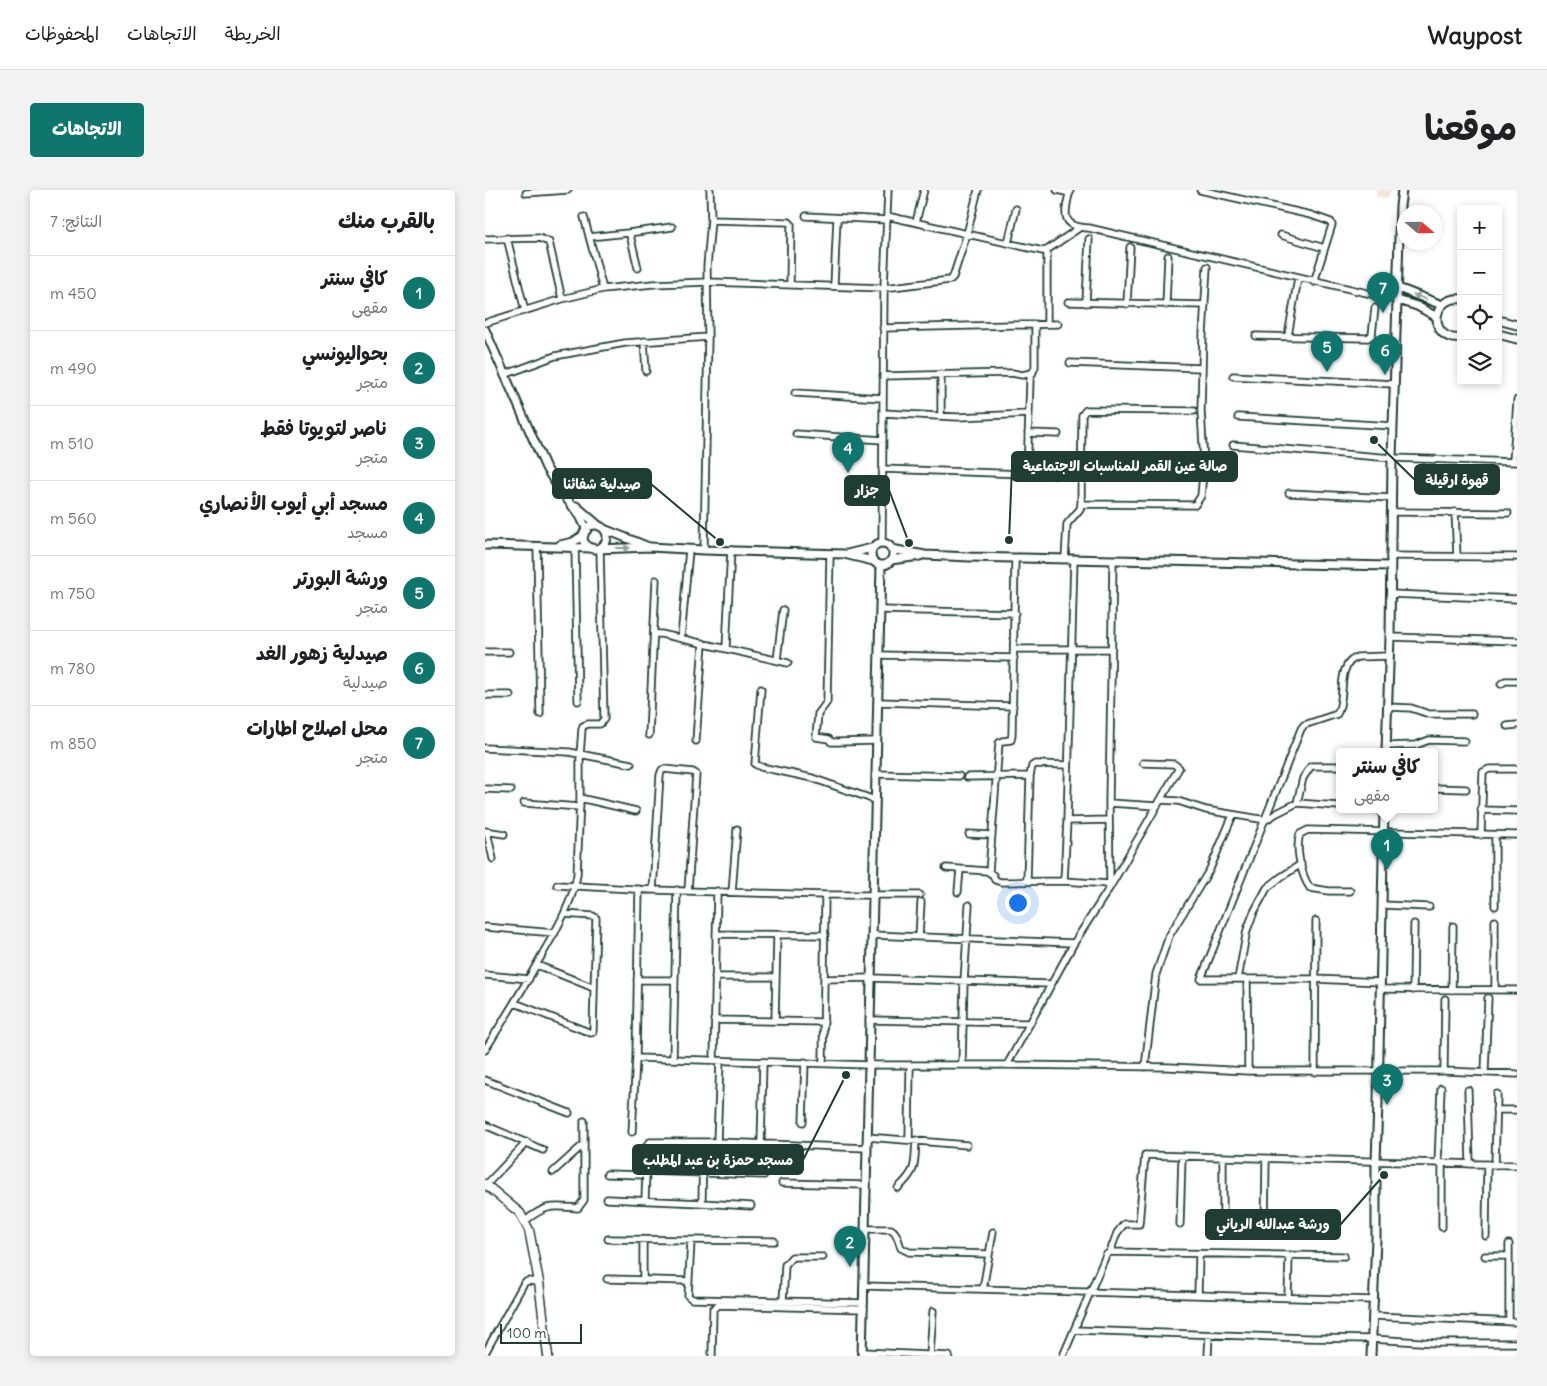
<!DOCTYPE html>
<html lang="ar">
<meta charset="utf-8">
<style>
:root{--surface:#fff;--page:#f2f2f2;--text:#202124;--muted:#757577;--line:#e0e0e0;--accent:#0f766e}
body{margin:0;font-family:Delius,"Playpen Sans Arabic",sans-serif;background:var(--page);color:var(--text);direction:rtl}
.controls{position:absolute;right:15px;top:15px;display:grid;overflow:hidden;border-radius:5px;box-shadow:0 2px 8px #0003}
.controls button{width:45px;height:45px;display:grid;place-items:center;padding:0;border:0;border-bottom:1px solid var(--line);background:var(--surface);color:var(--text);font:25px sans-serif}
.compass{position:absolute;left:912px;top:15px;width:45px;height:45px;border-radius:50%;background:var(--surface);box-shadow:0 2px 8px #0003;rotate:110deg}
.scale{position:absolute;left:15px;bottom:12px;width:82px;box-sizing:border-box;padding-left:5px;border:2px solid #1f3d34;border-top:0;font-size:14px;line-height:18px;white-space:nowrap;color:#1f3d34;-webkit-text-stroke:4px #fff;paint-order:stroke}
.you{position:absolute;left:532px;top:712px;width:18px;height:18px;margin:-12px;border:4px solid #fff;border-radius:50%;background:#1a73e8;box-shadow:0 0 0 8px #1a73e833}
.badge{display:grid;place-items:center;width:32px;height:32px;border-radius:50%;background:var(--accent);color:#fff;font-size:16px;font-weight:700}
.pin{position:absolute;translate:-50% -41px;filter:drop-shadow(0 1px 2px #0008)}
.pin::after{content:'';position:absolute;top:26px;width:18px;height:15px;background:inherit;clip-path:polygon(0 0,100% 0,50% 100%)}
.popup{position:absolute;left:851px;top:558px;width:102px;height:65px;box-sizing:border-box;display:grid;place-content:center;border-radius:5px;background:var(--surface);filter:drop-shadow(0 1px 4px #0005);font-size:16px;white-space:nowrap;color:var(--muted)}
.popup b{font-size:19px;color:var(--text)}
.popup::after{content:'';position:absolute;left:50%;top:100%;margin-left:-10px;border:10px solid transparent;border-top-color:var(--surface)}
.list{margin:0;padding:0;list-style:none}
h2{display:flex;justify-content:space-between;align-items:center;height:65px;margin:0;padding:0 20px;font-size:21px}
h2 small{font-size:16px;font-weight:400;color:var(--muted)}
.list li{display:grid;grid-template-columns:32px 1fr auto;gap:15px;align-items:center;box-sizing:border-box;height:75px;padding:0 20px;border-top:1px solid var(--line)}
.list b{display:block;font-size:19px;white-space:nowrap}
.list p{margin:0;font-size:16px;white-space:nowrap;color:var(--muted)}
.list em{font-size:16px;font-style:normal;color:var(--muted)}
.icon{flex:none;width:28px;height:28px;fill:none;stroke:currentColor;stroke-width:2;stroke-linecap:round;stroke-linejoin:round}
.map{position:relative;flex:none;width:1032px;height:1166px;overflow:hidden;direction:ltr;border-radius:5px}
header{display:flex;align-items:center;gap:30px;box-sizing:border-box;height:70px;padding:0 25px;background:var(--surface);border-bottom:1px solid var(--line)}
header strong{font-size:24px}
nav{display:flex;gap:28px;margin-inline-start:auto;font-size:18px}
.intro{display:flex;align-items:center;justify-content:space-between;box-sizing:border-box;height:120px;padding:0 30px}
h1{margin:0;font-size:35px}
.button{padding:12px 22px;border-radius:5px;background:var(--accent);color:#fff;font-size:18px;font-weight:700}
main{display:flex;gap:30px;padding:0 30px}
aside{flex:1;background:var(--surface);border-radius:5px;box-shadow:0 2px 8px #0003}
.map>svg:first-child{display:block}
.built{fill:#f4e7dc}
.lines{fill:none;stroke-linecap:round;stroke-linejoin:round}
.minor-casing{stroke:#1f3d34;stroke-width:9}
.tertiary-casing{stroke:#1f3d34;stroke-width:11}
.secondary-casing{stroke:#1f3d34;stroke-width:11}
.minor{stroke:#fff;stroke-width:5.5}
.tertiary{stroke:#fff;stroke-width:7}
.secondary{stroke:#fff;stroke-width:8}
.oneway{fill:#8f9e9a}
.leader{fill:none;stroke:#1f3d34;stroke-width:2}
.callout-dot{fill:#1f3d34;stroke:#fff;stroke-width:2}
.callout{fill:#1f3d34;stroke:#1f3d34;stroke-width:2}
.callout-label{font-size:14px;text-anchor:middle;font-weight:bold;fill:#fff}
</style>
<header>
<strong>Waypost</strong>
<nav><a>الخريطة</a><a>الاتجاهات</a><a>المحفوظات</a></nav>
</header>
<div class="intro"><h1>موقعنا</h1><a class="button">الاتجاهات</a></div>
<main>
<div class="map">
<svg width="1032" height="1166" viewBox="0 0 1032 1166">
<rect width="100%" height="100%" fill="#fff"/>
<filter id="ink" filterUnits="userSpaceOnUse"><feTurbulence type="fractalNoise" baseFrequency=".02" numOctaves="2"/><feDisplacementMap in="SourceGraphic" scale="10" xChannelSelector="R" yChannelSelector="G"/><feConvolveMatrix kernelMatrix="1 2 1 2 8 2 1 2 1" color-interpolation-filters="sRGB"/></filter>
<g filter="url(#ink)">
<path class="built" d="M889,0H906L903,8L891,7V1Z"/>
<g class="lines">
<g class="minor-casing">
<path id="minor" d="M572,0L585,3
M585,0C580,22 574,37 604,38L912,110
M715,0L826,25L846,32L847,35L829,92
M41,3L83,0
M321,26L402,30
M402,26L558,61L562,60L594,38
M99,27L118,99
M226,30L304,32L306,34L305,95
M431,32L439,0
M143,43L187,37
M796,45L839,58
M104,47L143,43L145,45L153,78
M22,48L40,121
M0,49L54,48L64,52L77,109
M523,53L531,19
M562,60V134
M349,96L352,28
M583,112L720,115
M601,113L604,49
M642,114L645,57
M681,115L683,66
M0,133L77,109L118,99L168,94L223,92L399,98L465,90L468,87L482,44L493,0
M398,138L573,134
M771,146L883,148L887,145L890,118
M803,146L813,88
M159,151L161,181
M585,173L717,178
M19,185L70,166L140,153L223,147
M398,186L527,183L537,185L547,183
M748,186L909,194
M310,203L398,208
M398,223L472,227L544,224
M456,226V184
M753,227L908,236
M543,243L573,244
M311,244L398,250
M748,255L907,268L1032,272
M1028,272L1032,210
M397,279L571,285
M542,284L545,189L550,177V134
M804,303L906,308
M596,314L710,315L716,306L719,273L716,221L718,144L722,77
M906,322L1023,323
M970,322L972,367
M397,353L399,98L403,0
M52,356L55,524
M90,358L93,511
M219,360L223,147L222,77L226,30L225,0
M345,364L342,512L333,524L331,547L344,549L346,552H352L392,551
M905,366L1032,367
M580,369L582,334L595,319L596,314L597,225L601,220L709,221
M905,404L1032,409
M395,420L530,423
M169,444H176L303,473
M905,447L1032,451
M196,448L204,360
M241,458L246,360
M529,459H626
M0,462H24
M394,465L529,468
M292,470L298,420
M1016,494L1020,491H1032
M276,499L270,574L276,577L327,588L390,610
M0,505H25
M393,512L528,516
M902,517L926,518L944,524H987
M1022,536L1032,535
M164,545L171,390
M211,551L218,453
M901,556L931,555L944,550L980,551
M0,558L84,562L146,574
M391,584L474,586
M482,587L545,586
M950,598L981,599
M0,599L26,600
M95,608L151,621
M676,610L693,611L721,620L781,630L792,623L812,613L854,616
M39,613L95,617
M624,613L672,616
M812,613L818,588L826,576H854
M890,619H899
M996,620L1032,621
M582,631L624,630
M0,641L19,644
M2,642L8,669
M484,644L507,645
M996,645L998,582L1004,579H1032
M1010,645V716
M461,678L502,681L508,685L510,690L516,692L579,691L624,694
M504,682L514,553L517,551L526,550L527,544L530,368
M542,691L545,586L547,576L550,574L583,575
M579,691L582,631L589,369
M72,695L168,700L340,705H435
M625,697L624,613L628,370
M168,700L175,585L177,580L179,579L208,582L211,584L203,701
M865,701H844L825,698C816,685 810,658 815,644L823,640L1032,645
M247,702L252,639
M473,702L475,679
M897,715L944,717
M0,737L70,743
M231,744L340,745
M387,745L589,753
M434,747L436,712
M52,775L109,798
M0,785L44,789
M230,787H291
M339,789L386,788L566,794
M753,789L762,740L769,722L782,698L796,687L816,674
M152,790H190
M762,790L763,881
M895,792L830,789H716L816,539L819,535L852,524C862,507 850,476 872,467L904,466
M895,799L1032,800
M928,800L929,734
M967,800L968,736
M1010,800V731
M30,813L106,843L108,842L111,728L108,726L79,724
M229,830L339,832
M384,830L544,833
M290,831L292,745
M0,860C20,828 40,796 58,763C72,739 87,713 92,685L95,608V565L97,539L98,536L103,534H115L119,529L115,359
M151,868L384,875H522L684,877L763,881H959L1032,884
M188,869L192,700
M229,871L232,701
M338,873L340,705
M477,875L479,791L484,715
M522,875L589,753L625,697L694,578L689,574L658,573
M660,877L671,784L684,746L725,679L748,625
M959,881L960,809
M830,882L831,731
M1000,882L1003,808
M0,890L84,923
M983,900L985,974
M1011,920H1032
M318,932L320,872
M0,935L58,960
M147,942L151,868L154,699
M382,947L482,955
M424,949L425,875
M232,952L235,871
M276,954L278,872
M953,973L956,898
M1010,975L1012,904
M160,981L279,985
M68,982L99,954
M122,984L160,985
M297,993L382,995
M1,995L42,952
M413,998C433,979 429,975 431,950
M122,1009L217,1013L266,1016
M160,1010L162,955L165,952H232L382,958
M217,1013L218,952
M40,1031C62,1014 67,1016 93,1018L99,1010V931
M738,1033V968
M695,1034L697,967
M957,1037V973
M381,1039H406C413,1043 413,1051 416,1058L424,1062L504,1064
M780,1039L781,969
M1001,1046L1002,974
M123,1049L289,1051
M158,1050V1090
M206,1051L203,1106L207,1109L379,1113
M1024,1054V1132
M625,1062L859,1066
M1000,1066H1024
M122,1089L204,1091
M380,1096L889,1110
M498,1099L508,1042
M713,1105L714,1064
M803,1108L804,1065
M298,1111L300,1075L307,1067H338
M888,1126L1032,1132
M589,1140L821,1148L887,1149L951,1153H1032
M378,1162L464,1166
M0,1163L39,1093L43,1091L54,1092
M445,1165L448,1121
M227,1166L228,1119L233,1115L379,1119
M578,1166L621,1065L625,1062L632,1043L639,1034H654L660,965L1032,975
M723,1166L724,1145"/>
</g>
<g class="tertiary-casing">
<path id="tertiary" d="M913,98L957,115
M976,109C944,106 944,152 976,148
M912,110L932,116L952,127
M1013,130L1032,135
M0,140L61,278L75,300L95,326L102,340
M1013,144L1032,149
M91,316L114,336
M98 347a12 12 0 1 1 24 0a12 12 0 1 1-24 0Z
M119,339L164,357
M386 364a11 11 0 1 1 22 0a11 11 0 1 1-22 0Z
M0,355L107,358
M75,355L88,352L99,345
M112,359L165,357L219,360L359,364L388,371
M406,359L440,365L485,367L905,376
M362,364L387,358
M406,370L435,366
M901,561L905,447L907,268L915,16L917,0
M377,1166L396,375
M886,1166L891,1049V972L893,912L899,619"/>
</g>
<g class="secondary-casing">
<path id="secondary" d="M0,994L35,1023L44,1040L54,1092L63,1166"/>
</g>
<use href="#minor" class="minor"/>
<use href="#tertiary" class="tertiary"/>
<use href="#secondary" class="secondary"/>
</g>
<defs><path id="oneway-solid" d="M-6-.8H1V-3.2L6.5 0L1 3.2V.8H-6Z" transform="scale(1.25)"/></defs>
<g class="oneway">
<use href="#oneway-solid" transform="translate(935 107) rotate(-160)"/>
<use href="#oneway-solid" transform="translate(138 358)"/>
</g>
</g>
<path class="leader" d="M524 350L527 277M889 250L930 290M235 352L166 294M424 353L404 300M361 885L318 970M899 985L855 1035"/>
<g class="callout-dot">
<circle cx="524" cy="350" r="5"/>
<circle cx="889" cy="250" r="5"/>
<circle cx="235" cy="352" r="5"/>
<circle cx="424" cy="353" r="5"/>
<circle cx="361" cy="885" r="5"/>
<circle cx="899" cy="985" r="5"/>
</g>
<g class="callout">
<rect x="527" y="262" width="225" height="29" rx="5"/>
<rect x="930" y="275" width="84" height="29" rx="5"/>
<rect x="68" y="279" width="98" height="29" rx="5"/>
<rect x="360" y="286" width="44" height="29" rx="5"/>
<rect x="148" y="955" width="170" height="29" rx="5"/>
<rect x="721" y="1020" width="134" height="29" rx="5"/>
</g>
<g class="callout-label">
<text x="640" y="281">صالة عين القمر للمناسبات الاجتماعية</text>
<text x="972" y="295">قهوة ارقيلة</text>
<text x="117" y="299">صيدلية شفائنا</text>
<text x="382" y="305">جزار</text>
<text x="233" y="975">مسجد حمزة بن عبد المطلب</text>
<text x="788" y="1039">ورشة عبدالله الرياني</text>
</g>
</svg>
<div class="controls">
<button>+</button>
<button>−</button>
<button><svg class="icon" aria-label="locate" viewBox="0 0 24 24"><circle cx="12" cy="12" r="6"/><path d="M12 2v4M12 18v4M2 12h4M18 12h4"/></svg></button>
<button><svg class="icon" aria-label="layers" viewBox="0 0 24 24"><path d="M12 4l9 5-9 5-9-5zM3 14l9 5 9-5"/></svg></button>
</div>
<svg class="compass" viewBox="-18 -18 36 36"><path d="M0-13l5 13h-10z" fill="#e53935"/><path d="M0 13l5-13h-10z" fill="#757577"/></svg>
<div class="scale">100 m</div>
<div class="you"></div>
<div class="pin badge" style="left:902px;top:680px">1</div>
<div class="popup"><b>كافي سنتر</b>مقهى</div>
<div class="pin badge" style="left:365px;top:1077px">2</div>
<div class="pin badge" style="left:902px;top:915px">3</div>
<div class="pin badge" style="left:363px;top:283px">4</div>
<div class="pin badge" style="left:842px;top:182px">5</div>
<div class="pin badge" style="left:900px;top:185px">6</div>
<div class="pin badge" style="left:898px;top:123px">7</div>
</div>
<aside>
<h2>بالقرب منك<small>النتائج: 7</small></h2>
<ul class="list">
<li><span class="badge">1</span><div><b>كافي سنتر</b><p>مقهى</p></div><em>450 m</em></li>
<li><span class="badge">2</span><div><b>بحواليونسي</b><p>متجر</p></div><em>490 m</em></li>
<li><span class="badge">3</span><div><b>ناصر لتويوتا فقط</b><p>متجر</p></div><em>510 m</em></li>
<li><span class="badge">4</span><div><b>مسجد أبي أيوب الأنصاري</b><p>مسجد</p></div><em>560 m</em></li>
<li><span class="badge">5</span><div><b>ورشة البورتر</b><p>متجر</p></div><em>750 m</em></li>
<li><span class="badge">6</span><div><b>صيدلية زهور الغد</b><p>صيدلية</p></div><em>780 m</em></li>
<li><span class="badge">7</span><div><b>محل اصلاح اطارات</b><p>متجر</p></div><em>850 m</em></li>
</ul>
</aside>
</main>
